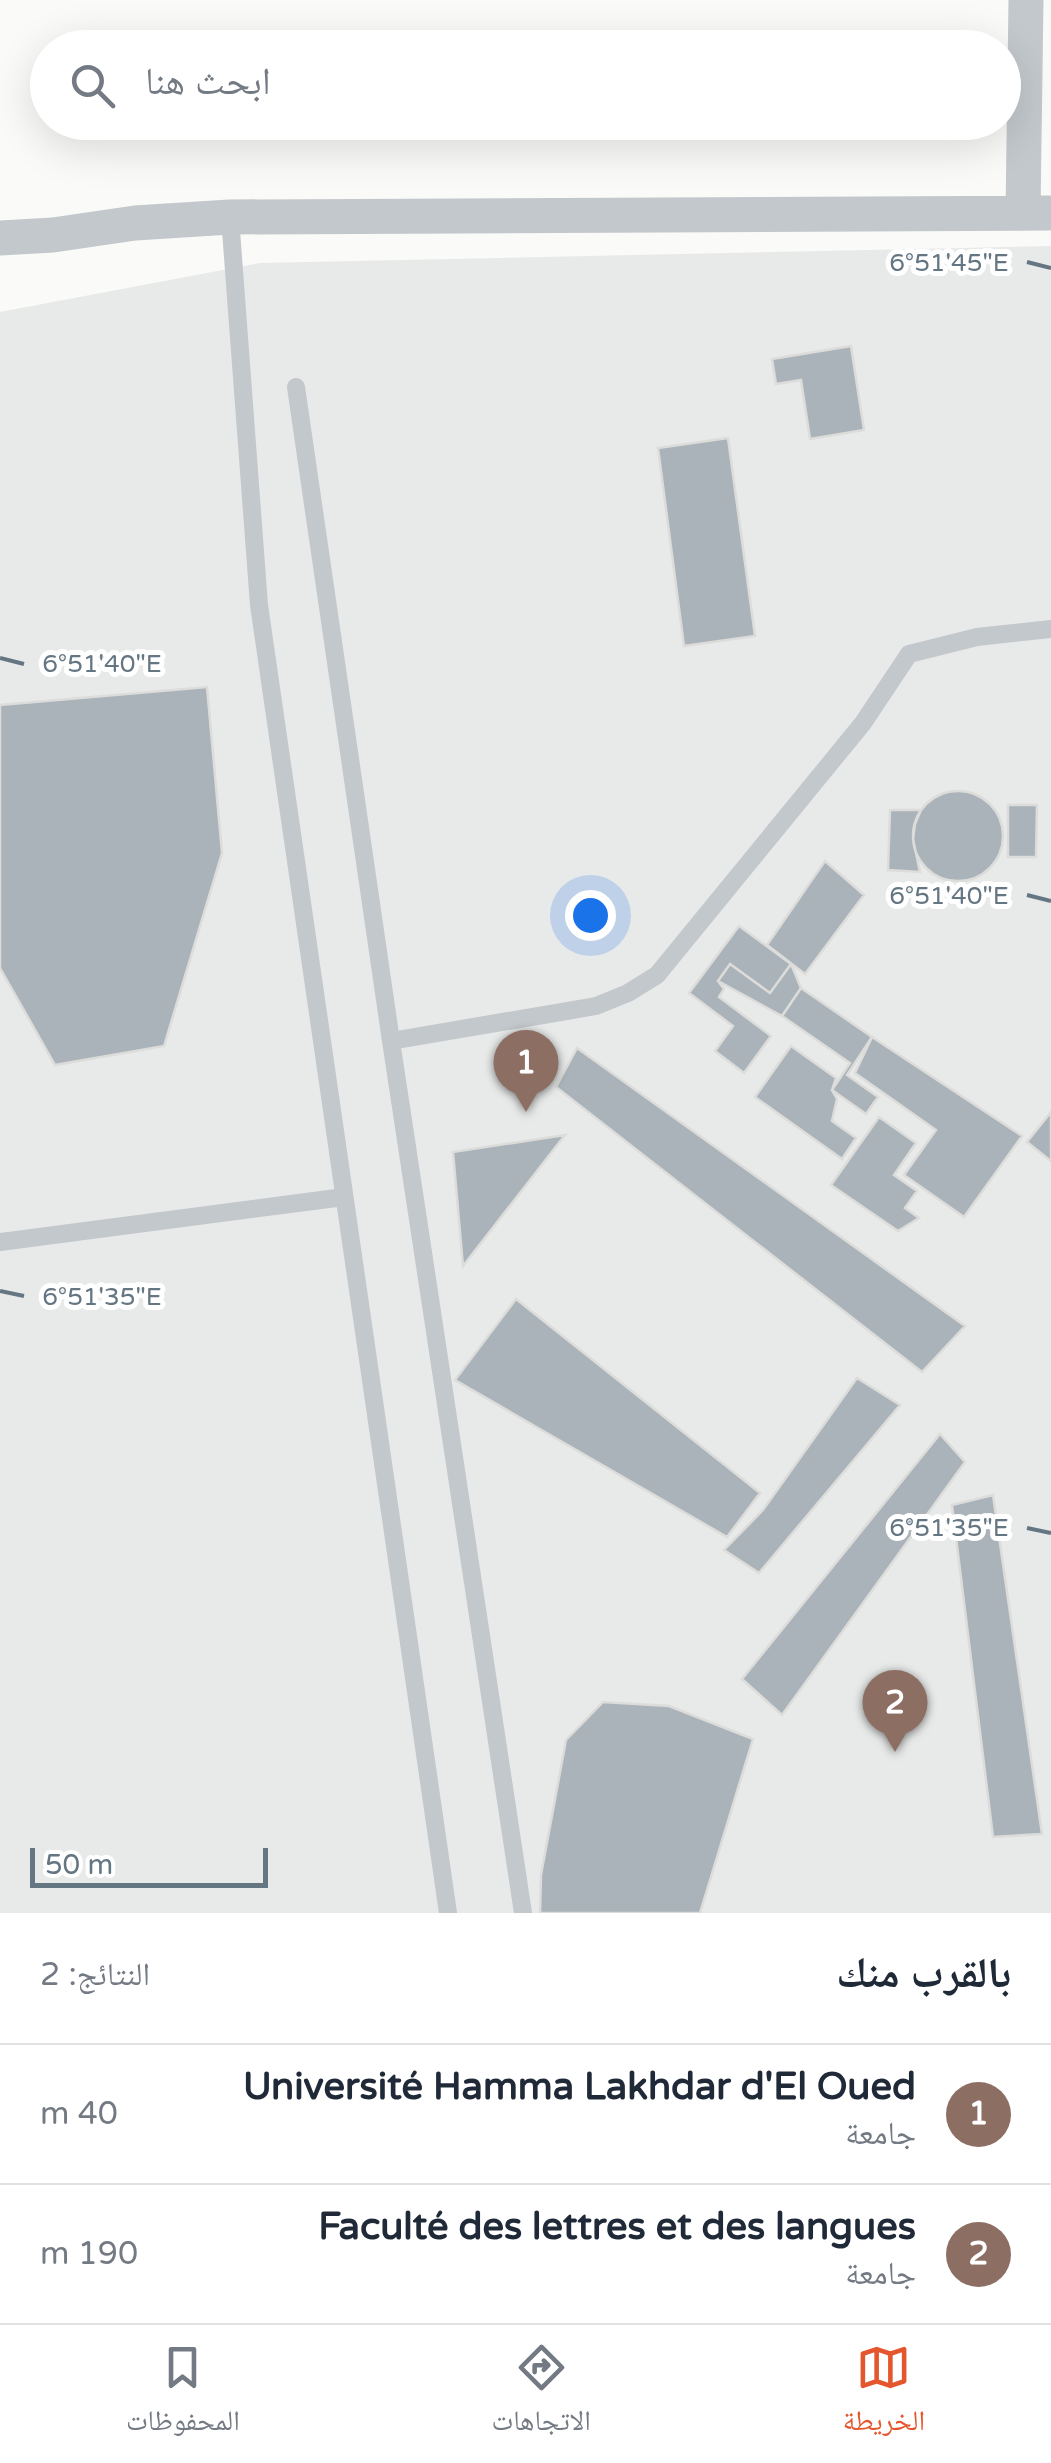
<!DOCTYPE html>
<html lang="ar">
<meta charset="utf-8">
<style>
:root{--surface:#fff;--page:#f2f2f3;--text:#1f2937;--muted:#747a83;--line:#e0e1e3;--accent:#e4572e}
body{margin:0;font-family:"Varela Round","Noto Naskh Arabic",sans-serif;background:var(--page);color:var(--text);direction:rtl}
.scale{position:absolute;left:30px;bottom:25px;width:238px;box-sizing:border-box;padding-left:10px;border:5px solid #657683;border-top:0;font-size:28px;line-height:35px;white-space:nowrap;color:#657683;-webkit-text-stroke:8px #fff;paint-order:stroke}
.you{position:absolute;left:590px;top:915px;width:35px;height:35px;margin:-25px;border:8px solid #fff;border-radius:50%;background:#1a73e8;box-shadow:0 0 0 15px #1a73e833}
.badge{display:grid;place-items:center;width:65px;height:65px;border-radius:50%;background:var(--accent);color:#fff;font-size:32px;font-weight:700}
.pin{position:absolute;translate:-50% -82px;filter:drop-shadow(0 2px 5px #0008)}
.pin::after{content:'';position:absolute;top:52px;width:35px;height:30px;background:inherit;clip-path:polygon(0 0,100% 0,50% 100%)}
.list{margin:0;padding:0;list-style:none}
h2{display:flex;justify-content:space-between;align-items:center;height:130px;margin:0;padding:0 40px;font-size:42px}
h2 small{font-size:32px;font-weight:400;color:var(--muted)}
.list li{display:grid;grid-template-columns:65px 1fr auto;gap:30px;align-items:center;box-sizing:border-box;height:140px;padding:0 40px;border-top:2px solid var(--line)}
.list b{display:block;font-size:38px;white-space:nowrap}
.list p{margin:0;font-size:32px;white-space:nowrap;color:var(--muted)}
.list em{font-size:32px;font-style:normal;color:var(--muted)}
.icon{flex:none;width:55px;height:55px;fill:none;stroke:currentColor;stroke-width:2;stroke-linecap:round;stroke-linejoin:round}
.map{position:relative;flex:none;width:1051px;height:1913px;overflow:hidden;direction:ltr}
.search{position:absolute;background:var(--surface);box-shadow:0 10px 40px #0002;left:30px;right:30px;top:30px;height:110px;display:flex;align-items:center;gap:25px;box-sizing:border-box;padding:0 35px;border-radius:55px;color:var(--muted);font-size:38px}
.sheet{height:410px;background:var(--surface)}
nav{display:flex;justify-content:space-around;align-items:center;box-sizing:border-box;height:140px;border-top:2px solid var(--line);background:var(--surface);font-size:28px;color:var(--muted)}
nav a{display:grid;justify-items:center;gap:5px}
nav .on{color:var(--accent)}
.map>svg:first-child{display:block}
.built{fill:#e8e9e9}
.building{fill:#aab3b9;stroke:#dcdcda;stroke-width:2.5}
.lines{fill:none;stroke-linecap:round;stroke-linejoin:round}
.service{stroke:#c3c8cc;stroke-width:18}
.minor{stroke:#c3c8cc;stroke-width:35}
.ticks{fill:none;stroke:#657683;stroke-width:4}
.ticks-label{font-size:25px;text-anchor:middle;fill:#657683;stroke:#fff;stroke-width:10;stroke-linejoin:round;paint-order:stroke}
</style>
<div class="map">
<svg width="1051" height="1913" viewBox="0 0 1051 1913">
<rect width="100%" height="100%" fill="#fafaf8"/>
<path class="built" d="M1051,246V1913H0V312L260,263Z"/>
<path class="building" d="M851,346L864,430L810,439L801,380L776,384L772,359Z
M728,438L755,636L684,646L658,448Z
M207,687L222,853L164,1046L55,1065L0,968V705Z
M913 836a45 45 0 1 1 90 0a45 45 0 1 1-90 0Z
M1008,805H1037L1036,857H1008Z
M890,810H921L915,824L913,839L920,872L888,870Z
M825,861L864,895L805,974L767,945Z
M739,926L791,964L770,993L730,964L718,981L724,989L719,997L771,1036L744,1073L715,1051L733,1026L689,993Z
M730,964L770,993L791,964L801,988L782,1016L718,981Z
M801,988L872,1037L847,1075L878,1097L866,1114L832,1090L850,1063L782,1016Z
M872,1037L1022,1136L964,1217L904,1175L936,1130L855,1073Z
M791,1046L836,1078L832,1090L837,1099L832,1121L856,1138L842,1159L755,1097Z
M577,1048L965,1326L922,1372L556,1087Z
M1051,1112V1161L1027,1142Z
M879,1117L916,1143L894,1175L917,1191L905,1208L919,1218L898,1231L831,1185Z
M565,1135L463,1266L453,1152Z
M516,1299L760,1493L727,1537L455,1380Z
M857,1378L900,1405L759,1573L724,1550L763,1510Z
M940,1434L965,1462L782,1715L742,1679Z
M993,1495L1042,1834L993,1837L952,1505Z
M603,1702L669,1706L753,1739L700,1913H540L541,1875L566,1740Z"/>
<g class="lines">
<path class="service" d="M230,217L259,605L448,1913
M296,387L391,1041L523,1913
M391,1041L596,1006L628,993L657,975L863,723L909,654L977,637L1051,629
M0,1242L344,1197"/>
<path class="minor" d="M1023,213L1026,0
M0,238L53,235L135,223L230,217L1051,213"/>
</g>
<path class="ticks" d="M1027,262L1051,268M0,658L24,664M1027,895L1051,901M0,1291L24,1296M1027,1528L1051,1533"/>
<g class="ticks-label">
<text x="949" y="271">6°51'45"E</text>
<text x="102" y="672">6°51'40"E</text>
<text x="949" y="904">6°51'40"E</text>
<text x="102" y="1305">6°51'35"E</text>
<text x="949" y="1536">6°51'35"E</text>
</g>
</svg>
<div class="scale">50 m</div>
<div class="you"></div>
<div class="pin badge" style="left:526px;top:1112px;background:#8d6e63">1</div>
<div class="pin badge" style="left:895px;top:1752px;background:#8d6e63">2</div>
<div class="search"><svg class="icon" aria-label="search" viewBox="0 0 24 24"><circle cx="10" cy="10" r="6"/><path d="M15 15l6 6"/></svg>ابحث هنا</div>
</div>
<section class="sheet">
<h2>بالقرب منك<small>النتائج: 2</small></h2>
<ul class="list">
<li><span class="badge" style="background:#8d6e63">1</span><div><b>Université Hamma Lakhdar d'El Oued</b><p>جامعة</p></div><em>40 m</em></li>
<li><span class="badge" style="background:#8d6e63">2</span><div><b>Faculté des lettres et des langues</b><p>جامعة</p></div><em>190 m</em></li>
</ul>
</section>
<nav>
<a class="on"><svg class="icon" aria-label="map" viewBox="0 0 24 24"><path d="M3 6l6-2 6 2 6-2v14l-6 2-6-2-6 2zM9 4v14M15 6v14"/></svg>الخريطة</a>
<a><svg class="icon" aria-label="directions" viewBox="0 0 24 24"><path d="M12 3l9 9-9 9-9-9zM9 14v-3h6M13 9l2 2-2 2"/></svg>الاتجاهات</a>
<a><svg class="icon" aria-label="saved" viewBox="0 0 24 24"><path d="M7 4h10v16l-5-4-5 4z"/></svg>المحفوظات</a>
</nav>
